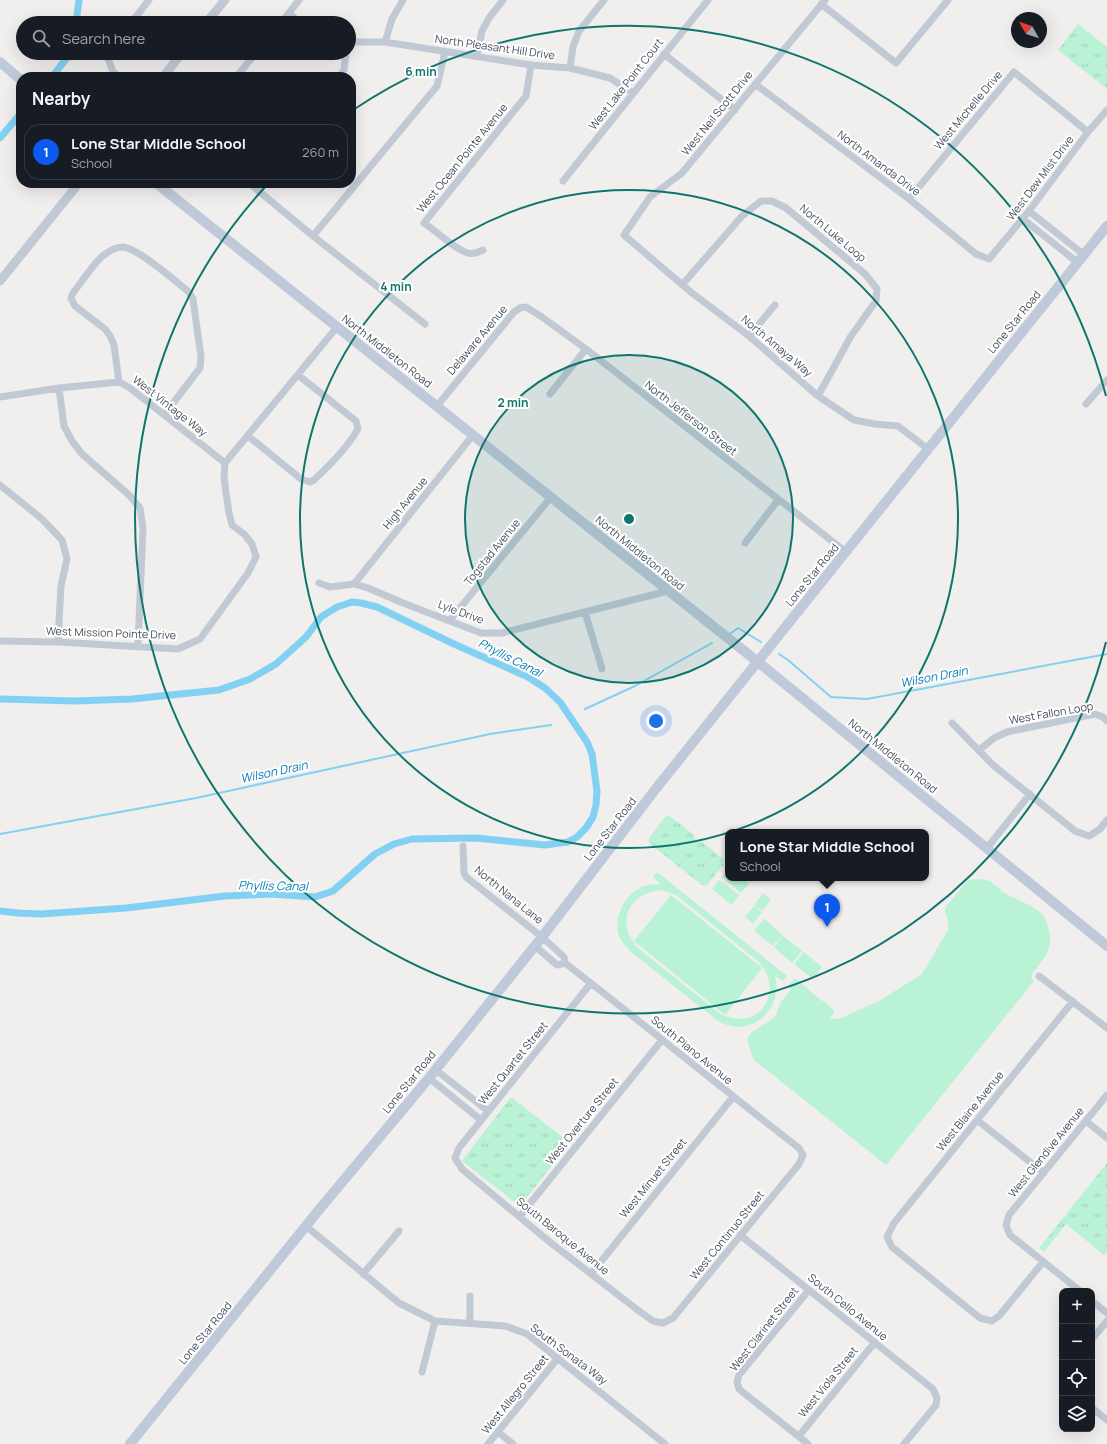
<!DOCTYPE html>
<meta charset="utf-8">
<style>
:root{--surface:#171b24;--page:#242831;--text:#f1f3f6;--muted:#9ea1a6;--line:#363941;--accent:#0c5aed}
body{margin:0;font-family:Manrope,sans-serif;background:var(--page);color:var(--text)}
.controls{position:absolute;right:12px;bottom:12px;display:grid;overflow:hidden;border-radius:8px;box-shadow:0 4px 16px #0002}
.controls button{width:36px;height:36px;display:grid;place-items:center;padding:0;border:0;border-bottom:1px solid var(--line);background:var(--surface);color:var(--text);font:20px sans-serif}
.compass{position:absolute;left:1011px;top:12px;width:36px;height:36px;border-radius:50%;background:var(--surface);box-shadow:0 4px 16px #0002;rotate:309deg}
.you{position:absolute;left:656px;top:721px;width:14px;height:14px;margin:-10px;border:3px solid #fff;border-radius:50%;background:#1a73e8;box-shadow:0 0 0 6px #1a73e833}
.badge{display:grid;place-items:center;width:26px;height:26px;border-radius:50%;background:var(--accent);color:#fff;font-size:13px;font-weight:700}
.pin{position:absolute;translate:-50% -33px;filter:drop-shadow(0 1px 2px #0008)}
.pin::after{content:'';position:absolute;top:21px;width:14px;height:12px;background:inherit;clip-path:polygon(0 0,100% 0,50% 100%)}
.popup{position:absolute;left:725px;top:829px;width:204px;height:52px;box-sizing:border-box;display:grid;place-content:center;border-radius:8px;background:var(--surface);filter:drop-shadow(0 1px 3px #0005);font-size:13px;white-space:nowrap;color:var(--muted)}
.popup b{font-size:15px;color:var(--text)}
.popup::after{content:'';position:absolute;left:50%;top:100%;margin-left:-8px;border:8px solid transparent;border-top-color:var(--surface)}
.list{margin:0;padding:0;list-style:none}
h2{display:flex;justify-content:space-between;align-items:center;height:52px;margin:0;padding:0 16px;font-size:17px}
h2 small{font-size:13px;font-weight:400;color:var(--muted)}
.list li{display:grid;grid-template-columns:26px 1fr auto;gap:12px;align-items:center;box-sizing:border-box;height:56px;margin:0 8px 8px;padding:0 8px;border:1px solid var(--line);border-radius:16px}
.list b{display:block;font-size:15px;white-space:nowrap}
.list p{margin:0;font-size:13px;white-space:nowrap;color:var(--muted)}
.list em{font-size:13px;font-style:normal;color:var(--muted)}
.icon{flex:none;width:22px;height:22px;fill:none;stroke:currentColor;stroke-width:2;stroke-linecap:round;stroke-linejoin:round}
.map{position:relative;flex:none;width:1107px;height:1444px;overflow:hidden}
.search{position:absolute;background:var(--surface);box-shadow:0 4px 16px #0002;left:16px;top:16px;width:340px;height:44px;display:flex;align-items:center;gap:10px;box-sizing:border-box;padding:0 14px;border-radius:22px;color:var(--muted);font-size:15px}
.panel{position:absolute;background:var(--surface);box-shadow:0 4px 16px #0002;left:16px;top:72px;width:340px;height:116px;border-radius:16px}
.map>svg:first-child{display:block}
.green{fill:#b9f2d4;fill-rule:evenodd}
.park{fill:url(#park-tufts)}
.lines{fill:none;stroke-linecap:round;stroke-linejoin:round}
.stream{stroke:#83d1f2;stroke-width:2}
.canal{stroke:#83d1f2;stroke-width:7}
.minor{stroke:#c0c9d4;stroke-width:7}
.tertiary{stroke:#c0c9d4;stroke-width:9}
.secondary{stroke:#bfc9d9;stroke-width:10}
.ring{fill:none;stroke:#0f766e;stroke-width:2}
.labels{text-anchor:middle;stroke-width:4;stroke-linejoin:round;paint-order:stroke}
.street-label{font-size:11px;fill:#454f5d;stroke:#fff}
.water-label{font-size:12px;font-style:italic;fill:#027eb3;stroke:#fff}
.centre{fill:#0f766e;stroke:#fff;stroke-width:2}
.ring-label{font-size:12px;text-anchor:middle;font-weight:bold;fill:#0f766e;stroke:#fff;stroke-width:4;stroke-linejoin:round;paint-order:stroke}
</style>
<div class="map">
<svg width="1107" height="1444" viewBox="0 0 1107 1444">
<defs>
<pattern id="park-tufts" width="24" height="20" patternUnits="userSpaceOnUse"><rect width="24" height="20" fill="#b9f2d4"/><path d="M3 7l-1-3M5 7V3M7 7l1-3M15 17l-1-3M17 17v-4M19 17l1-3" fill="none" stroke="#a0d1b8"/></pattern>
</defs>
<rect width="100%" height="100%" fill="#f1eeee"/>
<path class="green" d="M728,870V878H742L749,884L741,893L722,877Z
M657,872L787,976L783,981L775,976C782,1001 763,1028 736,1027C729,1026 723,1024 718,1021L630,951C626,946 622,942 619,936C613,919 624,896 640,888C646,884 654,884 661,884L653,877ZM661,890L676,895L760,963C786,995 756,1034 719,1013L638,948C615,923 628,893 661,890Z
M719,880L739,895L732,905L712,889Z
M968,880C974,880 983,878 989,881C996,884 1000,891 1006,894C1018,900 1032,905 1042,914C1045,917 1047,922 1048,927C1055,948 1044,958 1032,974L1031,978L1034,981L886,1165L754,1060L748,1044V1038L751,1033L775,1017L781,1002L791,989L788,986L795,978L821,1000L816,1008L822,1000L835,1011L830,1018L839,1019L879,1001L922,974L948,930V922L945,910L946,907Z
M763,893L771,900L762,911L754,905Z
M671,895L762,968L725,1015L634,941Z
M754,906L762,912L753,924L745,917Z
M764,919L783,935L773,946L754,931Z
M783,936L802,951L792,963L774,947Z
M804,952L822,967L813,979L794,964Z"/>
<path class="park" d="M1078,24L1107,47V89L1058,50Z
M670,816L694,835L695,840H700L723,859L724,864L707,885H702L649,843V838L665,817Z
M511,1097L570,1143L520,1206L462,1161Z
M1107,1163V1251L1104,1255L1066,1224L1044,1252L1039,1248Z"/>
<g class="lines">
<path class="stream" d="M731,633L738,628L761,642
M779,654L788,660L831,697L867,699L1107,654
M585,709L635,686L712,643
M0,834L196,798L490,734L551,725"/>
<path class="canal" d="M76,23L79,0
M52,77L66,59L68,53
M0,138L21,113
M0,699L75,701L132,699L219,690L250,679L276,664L306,637L321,617L337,607L352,602L361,603L377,607L454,644L528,677L545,688L560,702L587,742L592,754L597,791L596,805L593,817L586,828L577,837L568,842L545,845L476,838L412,839L394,844L375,854L333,891L315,897L271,894L225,896L126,908L41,914L18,913L0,911"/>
<path class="minor" d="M825,0L682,173L650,197L624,235L692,293L749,336L818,396L854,420L875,424L898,426L928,449
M821,4L896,63L948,0
M289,13L300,23
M131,23L149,0
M281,23L299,0
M349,42H385L531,65L570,68L610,78L633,93
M385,42L392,19L403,0
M108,53L107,55L113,72L120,77
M664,54L735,110
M477,56L482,31L489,18L503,0
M570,68L573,47L579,31L604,0
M236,77L256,53
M339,77L344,70L346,53
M755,84L909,199L976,254L989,259L1029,211L1088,132L1107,110
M563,181L708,0
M249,183L313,236L425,324
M909,199L1014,72L1088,132
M1029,211L1083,254
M1023,219L1077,262
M313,236L437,86L445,52
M483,250C478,252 474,255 468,253C457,251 435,230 424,223L526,96L531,65
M682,285L742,216L761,201H772L786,208L865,274L877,289L876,301L851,336L818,396
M749,336L775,305
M119,382L114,345L110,336L105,329L75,306L71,298L73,293C81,283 95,261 104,255C109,251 116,247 123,247C138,248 175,281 189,292L193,299L201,357L200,368L164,415
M59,388L64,426L72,441L82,454L129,495L140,508L143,528L138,645
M550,394L586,349
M0,397L59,388L119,382L130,388L225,463
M1086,404L1107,380
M437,406L514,312L520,308L526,307L542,317L586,349L846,552
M248,436L301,479L310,482L314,480C331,464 346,449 358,429L356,421L298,375
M0,485L42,519L62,540L67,559L61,586L58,642
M745,543L778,500
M319,583L330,587L354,584L368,588L403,603L481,633H502L668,591
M354,584L473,435
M585,612L602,669
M450,620L551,497
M0,641L58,642L178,649L200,639L248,573L256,557L252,544L244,534L232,525L229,513L226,493L224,476L225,463L337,327
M952,723L993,765L1075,831L1089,836L1100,829L1107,820
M979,750L994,738L1007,732L1095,714L1103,717L1107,721
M463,846L464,873L466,877L542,937L564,957L565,963L557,965L535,946
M987,848L1030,794
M565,963C644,1024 720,1087 799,1148L803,1155L799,1164L673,1318L663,1323L653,1321L639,1311L551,1243L462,1169L455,1158L459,1148L591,983
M1039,976L1107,1028
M436,1070L488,1111
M429,1078L481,1120
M977,1120L1044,1173
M1086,1121L1107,1138
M520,1216L662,1040
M306,1226L399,1303L435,1321L505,1326L527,1334L665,1444
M740,1235L933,1389L937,1398L936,1405L904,1444
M1043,1262L999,1316L992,1321L980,1318L892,1247L887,1237L894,1223L1073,1001
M363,1274L399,1231
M591,1274L733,1097
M1080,1291L1010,1235L1006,1225L1009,1215L1107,1095
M470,1296V1323
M1092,1301L1107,1313
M1092,1339L1107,1321
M422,1372L435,1321
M1092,1408L1107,1420
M498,1432L513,1444
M799,1436L875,1342
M488,1444L558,1358
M808,1444L739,1389L737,1382L739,1375L809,1290"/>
<path class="tertiary" d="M206,23L225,0
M163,77L182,53
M0,281L79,183"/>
<path class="secondary" d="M0,62L21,80
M156,183L758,662L1107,946
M130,1444L318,1211L429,1078L542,937L658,786L1107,226"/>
</g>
<circle cx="629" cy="519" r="164" fill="#0f766e" fill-opacity=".12"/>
<g class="ring">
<circle cx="629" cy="519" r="164"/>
<circle cx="629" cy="519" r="329"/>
<path d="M1106 642A493 493 0 1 1 266 186M353 110A493 493 0 0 1 1106 396"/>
</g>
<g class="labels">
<g class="street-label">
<text transform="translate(495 47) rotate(8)" y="4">North Pleasant Hill Drive</text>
<text transform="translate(626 84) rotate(-52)" y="4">West Lake Point Court</text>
<text transform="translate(968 110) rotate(-50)" y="4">West Michelle Drive</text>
<text transform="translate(717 113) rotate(-51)" y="4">West Neil Scott Drive</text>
<text transform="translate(462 158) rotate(-51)" y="4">West Ocean Pointe Avenue</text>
<text transform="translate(879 163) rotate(37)" y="4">North Amanda Drive</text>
<text transform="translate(1040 178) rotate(-53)" y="4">West Dew Mist Drive</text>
<text transform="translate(833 233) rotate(40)" y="4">North Luke Loop</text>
<text transform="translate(1014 322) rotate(-51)" y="4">Lone Star Road</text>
<text transform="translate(477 340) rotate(-50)" y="4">Delaware Avenue</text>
<text transform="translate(777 346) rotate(40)" y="4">North Amaya Way</text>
<text transform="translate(387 351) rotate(38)" y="4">North Middleton Road</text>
<text transform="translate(170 406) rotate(38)" y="4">West Vintage Way</text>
<text transform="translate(691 418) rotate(38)" y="4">North Jefferson Street</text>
<text transform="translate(405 503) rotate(-51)" y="4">High Avenue</text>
<text transform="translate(492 552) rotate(-51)" y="4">Togstad Avenue</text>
<text transform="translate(640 553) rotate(39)" y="4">North Middleton Road</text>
<text transform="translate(812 575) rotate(-51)" y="4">Lone Star Road</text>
<text transform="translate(461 612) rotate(20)" y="4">Lyle Drive</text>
<text transform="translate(111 633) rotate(2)" y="4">West Mission Pointe Drive</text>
<text transform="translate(1051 713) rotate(-10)" y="4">West Fallon Loop</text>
<text transform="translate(893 756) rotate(39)" y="4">North Middleton Road</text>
<text transform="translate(610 829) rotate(-52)" y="4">Lone Star Road</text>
<text transform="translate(509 895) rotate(39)" y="4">North Nana Lane</text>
<text transform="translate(692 1050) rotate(39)" y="4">South Piano Avenue</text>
<text transform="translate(513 1063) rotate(-51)" y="4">West Quartet Street</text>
<text transform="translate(409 1082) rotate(-51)" y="4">Lone Star Road</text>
<text transform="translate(970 1111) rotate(-51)" y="4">West Blaine Avenue</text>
<text transform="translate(582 1121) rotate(-51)" y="4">West Overture Street</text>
<text transform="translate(1046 1152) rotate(-51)" y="4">West Glendive Avenue</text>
<text transform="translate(653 1178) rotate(-51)" y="4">West Minuet Street</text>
<text transform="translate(727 1235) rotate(-51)" y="4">West Continuo Street</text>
<text transform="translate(563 1236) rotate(39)" y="4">South Baroque Avenue</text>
<text transform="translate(848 1307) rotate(39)" y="4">South Cello Avenue</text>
<text transform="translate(764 1329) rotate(-52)" y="4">West Clarinet Street</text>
<text transform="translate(205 1333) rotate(-51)" y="4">Lone Star Road</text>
<text transform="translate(569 1354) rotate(37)" y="4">South Sonata Way</text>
<text transform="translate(828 1382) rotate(-51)" y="4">West Viola Street</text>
<text transform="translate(515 1394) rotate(-51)" y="4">West Allegro Street</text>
</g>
<g class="water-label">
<text transform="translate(510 658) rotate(27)" y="4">Phyllis Canal</text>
<text transform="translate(934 677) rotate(-11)" y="4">Wilson Drain</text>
<text transform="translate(274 772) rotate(-12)" y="4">Wilson Drain</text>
<text transform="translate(273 886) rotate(1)" y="4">Phyllis Canal</text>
</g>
</g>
<circle cx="629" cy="519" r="6" class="centre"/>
<g class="ring-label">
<text x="421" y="76">6 min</text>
<text x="396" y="291">4 min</text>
<text x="513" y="407">2 min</text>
</g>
</svg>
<div class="controls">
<button>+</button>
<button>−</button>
<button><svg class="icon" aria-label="locate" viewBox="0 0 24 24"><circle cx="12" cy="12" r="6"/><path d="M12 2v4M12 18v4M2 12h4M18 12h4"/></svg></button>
<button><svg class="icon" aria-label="layers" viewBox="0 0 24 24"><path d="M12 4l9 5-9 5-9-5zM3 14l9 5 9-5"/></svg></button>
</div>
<svg class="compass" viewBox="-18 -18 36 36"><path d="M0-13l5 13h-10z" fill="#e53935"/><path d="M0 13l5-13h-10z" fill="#9ea1a6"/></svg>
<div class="you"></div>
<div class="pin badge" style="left:827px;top:927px">1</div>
<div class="popup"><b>Lone Star Middle School</b>School</div>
<div class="search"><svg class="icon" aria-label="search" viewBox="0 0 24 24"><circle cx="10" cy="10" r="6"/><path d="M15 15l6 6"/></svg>Search here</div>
<section class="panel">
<h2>Nearby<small></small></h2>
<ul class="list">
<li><span class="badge">1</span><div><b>Lone Star Middle School</b><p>School</p></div><em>260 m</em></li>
</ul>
</section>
</div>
